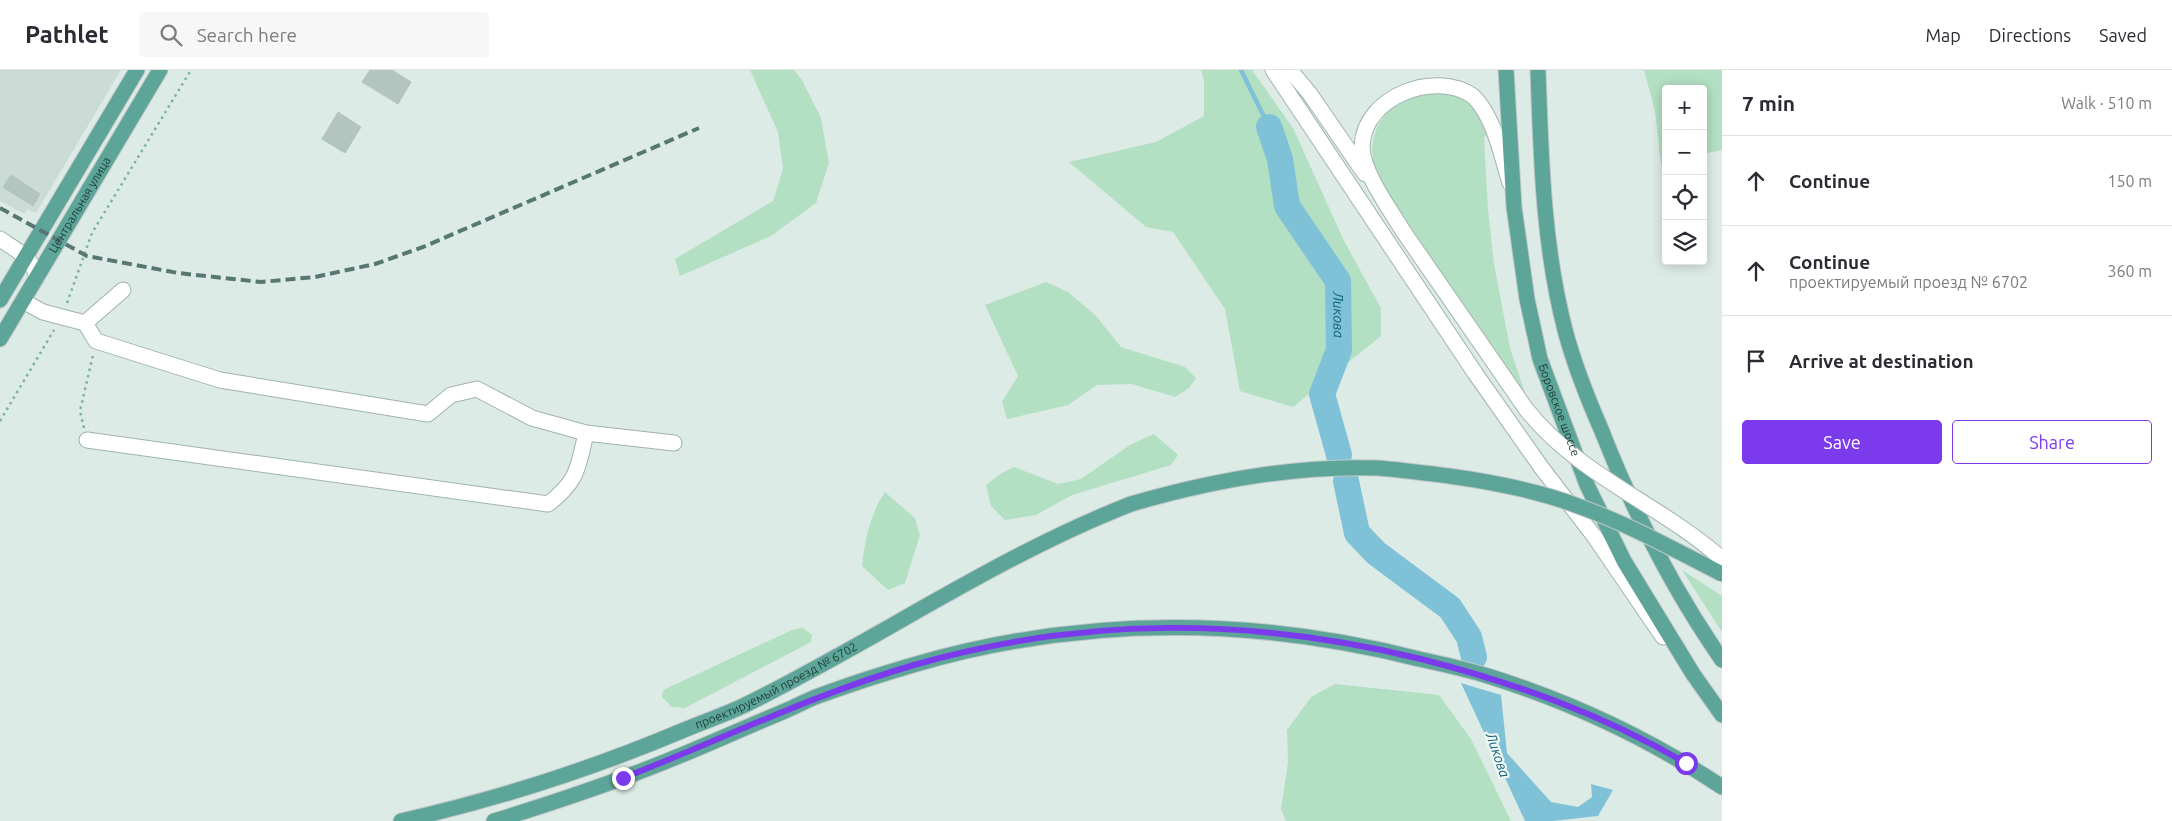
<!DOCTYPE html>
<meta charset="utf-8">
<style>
:root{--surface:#fff;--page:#f7f7f7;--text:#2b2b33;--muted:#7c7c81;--line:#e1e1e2;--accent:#7c3aed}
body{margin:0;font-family:Ubuntu,sans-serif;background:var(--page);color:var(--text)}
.controls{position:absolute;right:15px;top:15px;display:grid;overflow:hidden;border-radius:5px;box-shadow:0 2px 12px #0003}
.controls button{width:45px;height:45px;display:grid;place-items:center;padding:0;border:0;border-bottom:1px solid var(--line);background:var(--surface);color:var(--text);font:25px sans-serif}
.stop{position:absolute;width:15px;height:15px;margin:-11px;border:4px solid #7c3aed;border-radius:50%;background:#fff}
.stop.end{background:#7c3aed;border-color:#fff;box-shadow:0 1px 5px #0008}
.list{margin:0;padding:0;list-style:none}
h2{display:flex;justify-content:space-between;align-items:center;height:65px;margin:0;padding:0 20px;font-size:21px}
h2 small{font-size:16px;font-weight:400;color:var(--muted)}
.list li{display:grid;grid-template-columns:32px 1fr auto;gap:15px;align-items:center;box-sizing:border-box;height:90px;padding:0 20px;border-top:1px solid var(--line)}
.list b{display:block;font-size:19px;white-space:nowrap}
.list p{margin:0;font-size:16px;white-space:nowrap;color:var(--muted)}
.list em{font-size:16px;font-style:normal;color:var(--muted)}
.actions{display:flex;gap:10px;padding:15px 20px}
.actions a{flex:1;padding:11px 0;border:1px solid var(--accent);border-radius:5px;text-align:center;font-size:18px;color:var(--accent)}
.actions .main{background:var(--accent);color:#fff}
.icon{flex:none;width:28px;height:28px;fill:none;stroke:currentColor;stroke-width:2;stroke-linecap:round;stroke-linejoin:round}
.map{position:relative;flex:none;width:1722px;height:751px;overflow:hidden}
header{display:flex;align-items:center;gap:30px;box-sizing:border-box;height:70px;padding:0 25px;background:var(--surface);border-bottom:1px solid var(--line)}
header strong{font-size:24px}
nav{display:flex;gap:28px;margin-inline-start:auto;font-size:18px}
.search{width:350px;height:45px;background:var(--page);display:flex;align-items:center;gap:12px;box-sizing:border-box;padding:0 18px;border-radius:5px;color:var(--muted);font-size:19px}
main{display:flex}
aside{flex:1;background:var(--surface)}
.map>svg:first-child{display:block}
.built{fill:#cbdbd5}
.green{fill:#b3dfc2}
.water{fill:#7fc2d7}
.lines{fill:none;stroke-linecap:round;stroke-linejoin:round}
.stream{stroke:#7fc2d7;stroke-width:4.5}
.river{stroke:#7fc2d7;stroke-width:26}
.building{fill:#b2c6bf;stroke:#afc5be}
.minor-casing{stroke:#a0b3ae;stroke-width:17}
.major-casing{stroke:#c0c8c7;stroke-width:17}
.path{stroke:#7ab2a5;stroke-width:2.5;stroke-dasharray:2.5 4;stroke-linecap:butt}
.minor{stroke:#fff;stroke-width:15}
.major{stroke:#5da598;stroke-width:15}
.rail{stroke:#577872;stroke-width:4;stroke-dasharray:10 5;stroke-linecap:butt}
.minor-bridge-casing{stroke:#a0b3ae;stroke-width:17;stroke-linecap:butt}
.major-bridge-casing{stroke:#c0c8c7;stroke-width:17;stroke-linecap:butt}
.minor-bridge{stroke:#fff;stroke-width:15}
.major-bridge{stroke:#5da598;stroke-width:15}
.route{stroke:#7c3aed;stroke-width:6}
.labels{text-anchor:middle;stroke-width:4.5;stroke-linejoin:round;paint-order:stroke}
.street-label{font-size:12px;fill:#1d3c36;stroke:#eef7f3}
.water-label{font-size:14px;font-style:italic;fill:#12637d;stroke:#eef7f3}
</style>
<header>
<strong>Pathlet</strong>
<div class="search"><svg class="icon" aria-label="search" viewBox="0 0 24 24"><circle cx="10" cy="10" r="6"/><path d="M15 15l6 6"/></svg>Search here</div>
<nav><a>Map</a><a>Directions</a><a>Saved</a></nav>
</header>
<main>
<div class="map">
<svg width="1722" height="751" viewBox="0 0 1722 751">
<rect width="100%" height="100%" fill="#ddebe6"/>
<path class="built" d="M0,0H121L36,143L28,139L24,144L0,131Z"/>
<path class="green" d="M750,0H794L802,10L821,48L829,93L816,133L771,166L680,206L675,189L773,131L783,99L778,62Z
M1201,0H1252L1293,58L1344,171L1381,238V266L1293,337L1240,321L1225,239L1173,162L1146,157L1069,92L1156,72L1204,46V11Z
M1644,0H1722V80L1703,84V19H1666V94L1661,95L1655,41Z
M1449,22C1471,33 1479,40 1487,65L1484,67L1488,140L1494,194L1510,278L1525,323L1387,123L1371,91L1373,88L1372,78L1374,66L1378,55L1391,37L1408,26Z
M1046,212L1068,222L1095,245L1121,277L1185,297L1196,308L1189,318L1175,327L1132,314L1097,315L1068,335L1007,349L1002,332L1018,306L985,235Z
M1154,364L1178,385L1171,395L1072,425L1036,445L1005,450L991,436L986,415L1000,404L1014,397L1058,414L1081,409L1130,375Z
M885,422L915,448L920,465L905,513L888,520L862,496C865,470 870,444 885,422Z
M1682,500L1722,526V562Z
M803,558L812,565L811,572L685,638L672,637L662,627L663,620L792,560Z
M1335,614L1439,625L1471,669L1511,751H1286L1281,739L1288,693L1287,660L1311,627Z"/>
<path class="water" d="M1461,613L1501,625L1507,683L1551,732L1578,737L1592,727L1591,714L1613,720L1598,746L1553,751H1525Z"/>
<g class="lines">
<path class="stream" d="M1241,0L1269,57"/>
<g class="river">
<path id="s1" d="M1269,57L1280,89L1287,136L1338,211L1339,280L1322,324L1339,385"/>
<path d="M1346,411L1357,463L1376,483L1450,538L1469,567L1474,587"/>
</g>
</g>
<path class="building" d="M370,0H392L411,12L398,34L362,12Z
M338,42L361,57L345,83L322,69Z
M11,105L40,124L33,136L3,117Z"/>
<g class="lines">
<g class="minor-casing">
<path id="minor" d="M1273,0L1475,303L1541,397L1594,466L1663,567
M1290,0L1310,24L1365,104
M1403,161C1390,139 1362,102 1362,76C1364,26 1435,0 1473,26C1495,48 1501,85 1510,113
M0,169C16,180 32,187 37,207
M23,231L43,242L85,253L96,271L220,310L428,344L451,325L477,319L532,348L586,363L674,373
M85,253L123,220
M87,370L548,434C578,411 578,398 586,363"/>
</g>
<g class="major-casing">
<g id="major">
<path id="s2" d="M1506,0L1514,137L1527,229L1540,289L1587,415L1624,491L1693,604L1722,645"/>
<path d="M1538,0C1541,87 1543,175 1565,260C1574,294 1587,327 1601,359C1633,441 1672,518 1722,590"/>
<path d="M0,230L137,0"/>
<path id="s3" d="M0,269L160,0"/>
<path id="s4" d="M401,751C498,729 592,699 684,660C703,652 724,645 743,636C874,572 995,487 1131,434"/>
<path d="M494,751C559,731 622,710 684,684C718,670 751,655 785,641C797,636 809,629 821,625C851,614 882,604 913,595C1081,546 1250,546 1419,589C1442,594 1466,599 1488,606C1571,632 1650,669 1722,717"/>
</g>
</g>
<path class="path" d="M67,233L92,163L191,0
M0,351L54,260
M84,358L80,341L93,285"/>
<use href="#minor" class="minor"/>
<use href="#major" class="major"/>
<path class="rail" d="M0,138L87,186L178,203L261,212L315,207L375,194L423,177L699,58"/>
<g class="minor-bridge-casing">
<path id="minor-bridge" d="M1403,161L1526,339C1579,406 1660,434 1722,489"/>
</g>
<g class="major-bridge-casing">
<path id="major-bridge" d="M1131,434C1210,411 1295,395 1378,398C1402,400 1425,403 1449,406C1492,412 1537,420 1578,436C1628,454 1675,480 1722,504"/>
</g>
<use href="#minor-bridge" class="minor-bridge"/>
<use href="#major-bridge" class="major-bridge"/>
</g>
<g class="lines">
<path class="route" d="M623,708C720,670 814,624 914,595C1084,546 1251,547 1421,589C1515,613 1602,644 1686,693"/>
</g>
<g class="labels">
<g class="street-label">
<text dy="4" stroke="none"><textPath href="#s3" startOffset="156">Центральная улица</textPath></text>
<text dy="4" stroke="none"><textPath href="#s2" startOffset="346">Боровское шоссе</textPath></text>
<text dy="4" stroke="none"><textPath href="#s4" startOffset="400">проектируемый проезд № 6702</textPath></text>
</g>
<g class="water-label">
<text dy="5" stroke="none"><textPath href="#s1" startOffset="206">Ликова</textPath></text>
<text transform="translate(1498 685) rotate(71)" y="5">Ликова</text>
</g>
</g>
</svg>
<div class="controls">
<button>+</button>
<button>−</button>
<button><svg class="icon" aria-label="locate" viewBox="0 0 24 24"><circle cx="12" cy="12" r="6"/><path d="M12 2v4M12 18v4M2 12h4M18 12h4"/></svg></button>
<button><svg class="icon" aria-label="layers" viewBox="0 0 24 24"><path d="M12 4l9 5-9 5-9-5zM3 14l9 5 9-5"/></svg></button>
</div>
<div class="stop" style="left:1686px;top:693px"></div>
<div class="stop end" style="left:623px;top:708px"></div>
</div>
<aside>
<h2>7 min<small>Walk · 510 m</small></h2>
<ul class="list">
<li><svg class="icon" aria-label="ahead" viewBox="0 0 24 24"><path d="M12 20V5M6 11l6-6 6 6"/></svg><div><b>Continue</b></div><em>150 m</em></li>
<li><svg class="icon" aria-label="ahead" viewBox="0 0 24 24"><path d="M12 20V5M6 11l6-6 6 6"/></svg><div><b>Continue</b><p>проектируемый проезд № 6702</p></div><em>360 m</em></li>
<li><svg class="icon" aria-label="arrive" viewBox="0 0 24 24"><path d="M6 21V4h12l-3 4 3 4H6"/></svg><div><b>Arrive at destination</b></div></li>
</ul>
<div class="actions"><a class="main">Save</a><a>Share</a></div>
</aside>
</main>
